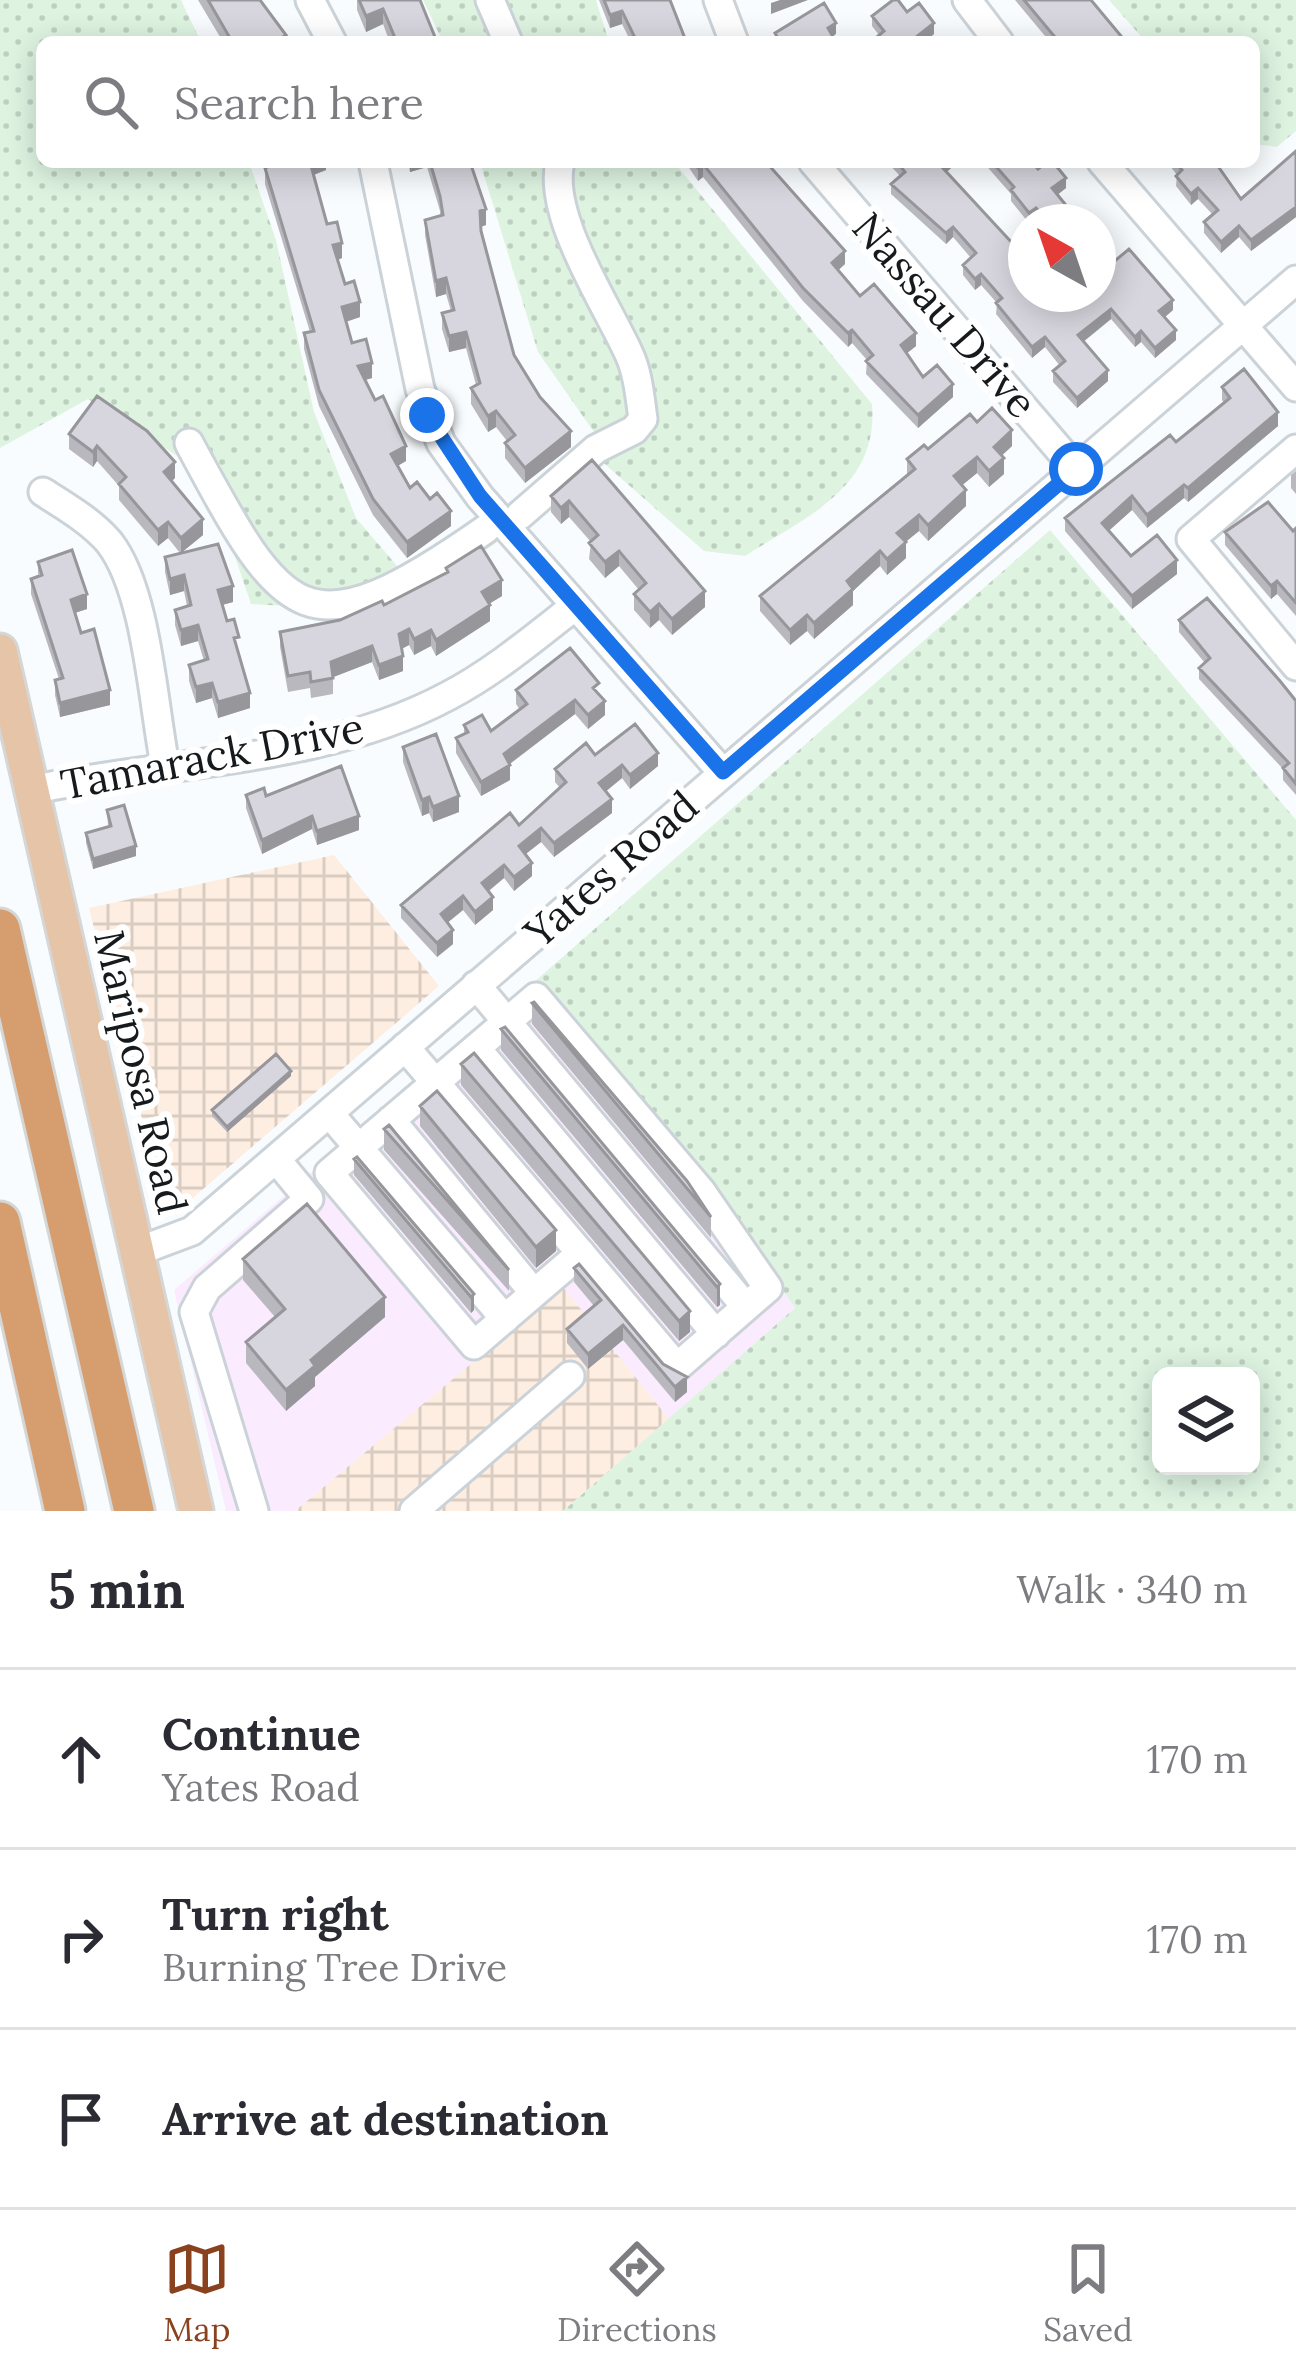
<!DOCTYPE html>
<meta charset="utf-8">
<style>
:root{--surface:#fff;--page:#f2f2f3;--text:#2b2b33;--muted:#7c7c81;--line:#e1e1e2;--accent:#89421d}
body{margin:0;font-family:Lora,serif;background:var(--page);color:var(--text)}
.controls{position:absolute;right:36px;bottom:36px;display:grid;overflow:hidden;border-radius:18px;box-shadow:0 6px 30px #0003}
.controls button{width:108px;height:108px;display:grid;place-items:center;padding:0;border:0;border-bottom:3px solid var(--line);background:var(--surface);color:var(--text);font:60px sans-serif}
.compass{position:absolute;left:1008px;top:204px;width:108px;height:108px;border-radius:50%;background:var(--surface);box-shadow:0 6px 30px #0003;rotate:320deg}
.stop{position:absolute;width:36px;height:36px;margin:-27px;border:9px solid #1a73e8;border-radius:50%;background:#fff}
.stop.end{background:#1a73e8;border-color:#fff;box-shadow:0 3px 12px #0008}
.list{margin:0;padding:0;list-style:none}
h2{display:flex;justify-content:space-between;align-items:center;height:156px;margin:0;padding:0 48px;font-size:51px}
h2 small{font-size:39px;font-weight:400;color:var(--muted)}
.list li{display:grid;grid-template-columns:78px 1fr auto;gap:36px;align-items:center;box-sizing:border-box;height:180px;padding:0 48px;border-top:3px solid var(--line)}
.list b{display:block;font-size:45px;white-space:nowrap}
.list p{margin:0;font-size:39px;white-space:nowrap;color:var(--muted)}
.list em{font-size:39px;font-style:normal;color:var(--muted)}
.icon{flex:none;width:66px;height:66px;fill:none;stroke:currentColor;stroke-width:2;stroke-linecap:round;stroke-linejoin:round}
.map{position:relative;flex:none;width:1296px;height:1511px;overflow:hidden}
.search{position:absolute;background:var(--surface);box-shadow:0 6px 30px #0003;left:36px;right:36px;top:36px;height:132px;display:flex;align-items:center;gap:30px;box-sizing:border-box;padding:0 42px;border-radius:18px;color:var(--muted);font-size:45px}
.sheet{height:696px;background:var(--surface)}
nav{display:flex;justify-content:space-around;align-items:center;box-sizing:border-box;height:168px;border-top:3px solid var(--line);background:var(--surface);font-size:33px;color:var(--muted)}
nav a{display:grid;justify-items:center;gap:6px}
nav .on{color:var(--accent)}
.map>svg:first-child{display:block}
.commercial{fill:#fbebfe}
.industrial{fill:url(#industrial-grid)}
.grass{fill:url(#grass-dots);fill-rule:evenodd}
.lines{fill:none;stroke-linecap:round;stroke-linejoin:round}
.minor-casing{stroke:#cbd3d9;stroke-width:33}
.major-casing{stroke:#d5d6d6;stroke-width:39}
.highway-casing{stroke:#d5d6d6;stroke-width:45}
.minor{stroke:#fff;stroke-width:27}
.major{stroke:#e6c4a8;stroke-width:33}
.highway{stroke:#d69d6e;stroke-width:39}
.wall{fill:#b9b8bf}
.shaded-wall{fill:#96969b}
.building{fill:#d7d6de;stroke:#96969b;stroke-width:3}
.route{stroke:#1a73e8;stroke-width:15}
.labels{text-anchor:middle;stroke-width:12;stroke-linejoin:round;paint-order:stroke}
.street-label{font-size:42px;fill:#171a1c;stroke:#fff}
</style>
<div class="map">
<svg width="1296" height="1511" viewBox="0 0 1296 1511">
<defs>
<pattern id="industrial-grid" width="8" height="8" patternUnits="userSpaceOnUse" patternTransform="scale(3)"><rect width="8" height="8" fill="#feeee2"/><path d="M0 4h8M4 0v8" fill="none" stroke="#d9ccc1"/></pattern>
<pattern id="grass-dots" width="8" height="8" patternUnits="userSpaceOnUse" patternTransform="scale(3)"><rect width="8" height="8" fill="#def4e1"/><path d="M2 2h.1M6 6h.1" fill="none" stroke="#bed1c0" stroke-width="1.8" stroke-linecap="round"/></pattern>
</defs>
<rect width="100%" height="100%" fill="#f9fcfe"/>
<path class="commercial" d="M534,982L712,1188L795,1308L669,1419L563,1288L295,1511H226L174,1290Z"/>
<path class="industrial" d="M334,855L439,986L180,1209L163,1202L89,908Z
M563,1287L669,1419L563,1511H295Z"/>
<path class="grass" d="M0,0H181L201,42H42V162H249L276,240L314,412L356,518L404,574L516,508L596,435L538,352L480,162H674L872,404C879,488 807,516 745,556L704,551L599,459L493,545L387,611L251,604L230,542L185,461L88,399L0,448Z
M423,0H596L609,42H443Z
M1109,0H1296V131L1277,147L1254,144V42H1146Z
M1050,530L1296,820V1511H563L795,1308L712,1188L534,982ZM1161,1376H1251V1466H1161Z"/>
<g class="lines">
<g class="minor-casing">
<path id="minor" d="M310,0L332,42
M490,0L508,42
M718,0L734,42
M967,0L999,42
M373,162L420,389L441,443L480,497L723,773
M813,162L1076,469
M1102,162L1296,387
M189,443C285,622 305,656 486,529
M1296,449L1191,539L1296,666
M43,492C66,507 91,521 109,542C147,590 153,704 165,765
M520,515L596,449L634,430L643,419C640,398 638,373 629,354C607,305 547,216 560,162
M31,790C167,761 323,763 448,696C494,672 534,638 575,606
M476,985L746,1307
M405,1047C496,1153 587,1260 677,1367L768,1288L701,1191L536,997C467,1056 398,1115 329,1173L474,1345L581,1253
M476,1048L716,1334
M329,1113L505,1319
M391,1120L534,1293
M136,1252L192,1231L1296,280
M254,1511L194,1312L207,1288L309,1199L276,1159
M414,1511L570,1376"/>
</g>
<g class="major-casing">
<path id="major" d="M0,651L196,1511"/>
</g>
<g class="highway-casing">
<path id="highway" d="M0,929L134,1511
M0,1222L65,1511"/>
</g>
<use href="#minor" class="minor"/>
<use href="#major" class="major"/>
<use href="#highway" class="highway"/>
</g>
<path class="wall" d="M198,0H260L286,42H223Z
M357,0H420L437,42L389,40L383,24L366,32L357,10Z
M599,0H670L684,42H631L622,24L610,28Z
M1015,0H1091L1126,42H1050Z
M907,12L934,34L924,42H877V37L879,35L872,26V16Z
M1296,151V217L1251,251L1239,237L1221,253L1204,233V222L1213,215L1198,199L1191,205L1176,186L1177,175L1167,162H1215L1241,199Z
M264,162H326V170L314,175L327,224L342,258L338,260L345,284L360,317L346,322L352,343L372,378L365,380L406,461L397,466L410,488L451,526L407,558L373,515L319,406L304,349V333L310,332L265,184V168H267Z
M408,162H470L486,225L480,227L514,355L571,447L525,483L505,458V443L507,441L496,427L488,432L471,404V388L476,385L466,348L449,352L442,329V313L451,311L446,294L436,297L425,235V220L440,215V211L427,167L410,172Z
M685,162H766L845,264L838,270L860,296L916,346L907,353L923,377L953,397L918,428L866,374L867,360L852,343L848,347L803,301L703,177L698,181Z
M887,162H958L946,172L1026,294L1052,303L1116,260L1173,310L1165,317L1176,340L1155,358L1141,342L1135,347L1111,319L1083,342L1108,381L1077,408L1053,382V371L1060,366L1045,347L1032,358L996,314L997,303L981,285L975,290L963,275V265L971,258L953,237L946,244L891,194V184L900,176Z
M983,162H1032L1038,169L1066,188L1057,195L1065,215L1056,222H1039L1036,218L1032,222H1028L1011,201V194Z
M1222,387L1278,426L1188,502L1184,498L1147,528L1132,510L1108,531L1131,556L1177,574L1132,609L1065,531V518L1176,442L1224,403L1222,400Z
M977,422L1012,446L1001,456L1004,474L989,487L977,473L962,485L966,506L928,541L919,531L905,542L906,558L887,575L880,566L853,591V605L814,639L807,631L790,645L760,611V596L907,475V459Z
M69,434L175,478L172,481L203,535L182,552L233,602L222,605L239,653L250,708L218,718L212,698L196,703L189,681V665L204,661L198,641L181,646L175,625V610L187,606L184,591L170,595L165,572V557L180,553L168,538L158,546L119,500V486L97,461L93,467L69,449Z
M592,460L705,607L672,635L659,620L650,628L634,610V594L639,590L619,566L605,578L589,559L591,542L569,517L561,524L551,512V496Z
M1296,471V494L1291,488V475Z
M1296,528V616L1277,594L1271,599L1225,545V532L1293,531Z
M38,562L87,609L75,613L110,705L60,717L55,695V680L59,679L31,594V579L38,577Z
M446,568L502,596L489,604L490,621L436,656L431,646L414,655L409,645L402,649L403,671L379,680L372,662L333,677V694L311,698L310,688L288,692L280,647V632L340,620L384,605L446,573Z
M1179,620L1296,701V795L1283,780V769L1199,679V668L1205,663L1179,632Z
M516,690L599,695L605,715L588,729L575,714L510,764V780L481,796L456,753V738L464,734V725L491,731L520,710L516,704Z
M403,747L459,812L433,822L429,813L422,816L403,762Z
M595,755L658,766L630,789L622,778L606,791L612,813L554,857L541,842L526,854L532,876L514,891L504,878L489,891L493,910L475,925L463,910L447,923L453,944L437,957L401,918V905L519,825L560,788L555,782V769Z
M246,795L266,796L359,830L317,845L312,829L262,854L246,808Z
M107,810L136,856L93,869L86,843V833L108,826Z
M532,1003L711,1217V1238L532,1024Z
M501,1029L720,1284V1305L717,1307L501,1050Z
M461,1064L690,1332L679,1341L461,1085Z
M291,1076L227,1132L212,1116V1110Z
M420,1106L556,1251L536,1268L420,1126Z
M384,1129L509,1270V1291L384,1150Z
M354,1159L474,1294V1310L471,1313L354,1175Z
M243,1259L385,1317L315,1377V1386L286,1411L246,1363V1342L275,1317L243,1280Z
M574,1268L687,1392L675,1402L623,1340L588,1369L567,1343V1329L594,1306L574,1282Z"/>
<path class="shaded-wall" d="M780,0H808L771,14V3Z
M383,9V24L366,32V16Z
M622,11V24L610,28V15Z
M836,23V34L828,39V28Z
M934,23V34L924,42H910Z
M310,162H326V170L310,176Z
M410,162H427V167L410,172Z
M945,162H958L941,177V166Z
M703,164V177L698,181V168Z
M1066,178V188L1052,199V188Z
M1198,188V199L1191,205V194Z
M1065,204V215L1056,222H1045V219Z
M1296,207V217L1251,251V240Z
M1036,208V218L1029,222V213Z
M486,209V225L480,227V211Z
M1239,226V237L1221,253V242Z
M953,227V237L946,244V233Z
M342,243V258L333,261V245Z
M845,251V264L832,276V263Z
M981,274V285L975,290V279Z
M446,278V294L436,297V281Z
M1173,300V310L1159,322V311Z
M360,302V317L342,323V307Z
M1111,309V319L1078,346V335Z
M852,330V343L848,347V333Z
M1176,330V340L1155,358V348Z
M1141,331V342L1135,347V337Z
M466,332V348L449,352V336Z
M916,333V346L901,358V345Z
M1045,337V347L1032,358V347Z
M372,363V378L358,382V366Z
M1108,370V381L1077,408V398Z
M953,384V397L918,428V415Z
M496,411V427L488,432V416Z
M1278,412V426L1188,502V488Z
M1012,430V446L994,463V447Z
M571,431V447L525,483V468Z
M97,446V461L93,467V452Z
M406,446V461L391,470V454Z
M977,457V473L954,492V476Z
M1004,458V474L989,487V471Z
M175,462V478L164,488V472Z
M1184,485V498L1147,528V515Z
M966,490V506L928,541V525Z
M1132,496V510L1102,537V523Z
M569,501V517L561,524V508Z
M451,511V526L407,558V542Z
M919,515V531L897,549V533Z
M203,519V535L181,553V538Z
M168,522V538L158,546V530Z
M906,542V558L887,575V559Z
M619,551V566L605,578V562Z
M880,551V566L853,591V605L814,639V623L847,581Z
M1177,560V574L1132,609V596Z
M184,575V591L170,595V579Z
M502,580V596L482,608V592Z
M1277,581V594L1271,599V586Z
M233,586V602L218,606V590Z
M705,591V607L672,635V619Z
M87,594V609L71,614V600Z
M659,604V620L650,628V612Z
M490,605V621L436,656V640Z
M807,615V631L790,645V630Z
M198,625V641L181,646V630Z
M409,629V645L399,650V634Z
M431,630V646L414,655V639Z
M372,646V662L331,678V662Z
M403,656V671L379,680V665Z
M212,683V698L196,703V687Z
M110,690V705L60,717V703Z
M250,693V708L218,718V702Z
M575,700V714L504,768V754Z
M605,701V715L588,729V715Z
M658,753V766L630,789V775Z
M510,765V780L481,796V782Z
M622,765V778L599,797V783Z
M459,796V812L433,822V807Z
M429,797V813L422,816V800Z
M612,799V813L554,857V843Z
M312,816V829L262,854V840Z
M359,816V830L317,845V831Z
M541,828V842L519,859V846Z
M136,846V856L93,869V859Z
M532,863V876L514,891V877Z
M504,865V878L482,896V883Z
M463,896V910L441,928V914Z
M493,897V910L475,925V912Z
M453,930V944L437,957V943Z
M291,1071V1076L227,1132V1127Z
M556,1230V1251L536,1268V1247Z
M720,1284V1305L717,1307V1287Z
M474,1294V1310L471,1313V1297Z
M385,1297V1317L315,1377V1386L286,1411V1390L311,1360Z
M690,1311V1332L679,1341V1321Z
M623,1325V1340L588,1369V1354Z
M687,1377V1392L675,1402V1387Z"/>
<path class="building" d="M208,0H260L286,35L274,42H226V40L230,38Z
M359,0H420L437,42H385L395,38L383,9L366,16Z
M604,0H670L684,36L675,40L676,42H637L622,11L610,15Z
M893,0H898L907,12L919,3L934,23L910,42H881L877,37L884,31L872,16Z
M1024,0H1091L1126,42H1059Z
M824,3L836,23L828,28L836,42H780L775,33Z
M1296,151V207L1251,240L1239,226L1221,242L1204,222L1218,210L1198,188L1191,194L1176,176L1182,170L1175,162H1215L1241,199Z
M271,162H310L327,224L337,222L342,243L333,245L345,284L354,281L360,302L342,307L352,343L366,339L372,363L358,366L375,400L383,396L406,446L391,454L410,488L417,482L430,499L437,493L451,511L407,542L373,499L319,390L304,333L314,331L265,168L272,165Z
M430,162H470L486,209L480,211L481,231L514,355L540,397L571,431L525,468L505,443L515,435L496,411L488,416L471,388L480,383L466,332L449,336L442,313L454,310L446,278L436,281L425,220L443,215L440,196Z
M693,162H766L845,251L832,263L860,296L874,284L916,333L901,345L923,377L937,365L953,384L918,415L866,361L873,355L852,330L848,333L803,288L703,164L698,168Z
M897,162H945L941,166L1014,245L1026,261V294H1044L1052,303L1062,294H1098V264L1111,254L1116,260L1129,249L1173,300L1159,311L1176,330L1155,348L1141,331L1135,337L1111,309L1078,335L1108,370L1077,398L1053,371L1065,361L1045,337L1032,347L996,303L1002,298L981,274L975,279L963,265L976,253L953,227L946,233L891,184L905,172Z
M992,162H1032L1038,169L1046,162H1053L1066,178L1052,188L1065,204L1045,219L1036,208L1029,213L1011,190L1014,187Z
M1244,369L1278,412L1188,488L1184,485L1147,515L1132,496L1102,523L1131,556L1157,535L1177,560L1132,596L1065,518L1170,435L1176,442L1208,416L1230,398L1222,387Z
M97,396L147,431L175,462L164,472L203,519L181,538L168,522L158,530L119,484L126,477L97,446L93,452L69,434Z
M992,408L1012,430L994,447L1004,458L989,471L977,457L954,476L966,490L928,525L919,515L897,533L906,542L887,559L880,551L847,581L853,589L814,623L807,615L790,630L760,596L915,469L907,459L924,445L928,449L970,414L977,422Z
M592,460L705,591L672,619L659,604L650,612L634,594L646,583L619,551L605,562L589,543L598,535L569,501L561,508L551,496Z
M1268,502L1293,531L1296,528V603L1277,581L1271,586L1225,532Z
M218,544L233,586L218,590L227,621L234,619L239,637L234,638L250,693L218,702L212,683L196,687L189,665L208,659L198,625L181,630L175,610L191,605L184,575L170,579L165,557Z
M481,546L502,580L482,592L490,605L436,640L431,630L414,639L409,629L399,634L403,656L379,665L372,646L331,662L333,678L311,682L310,672L288,676L280,632L340,620L382,601L384,605L448,572L446,568Z
M72,550L87,594L71,600L81,633L94,629L110,690L60,703L55,680L63,678L31,579L42,575L38,562Z
M1207,598L1280,681L1296,701V784L1283,768L1289,763L1199,668L1210,658L1179,620Z
M570,648L599,683L593,688L605,701L588,715L575,700L504,754L510,765L481,782L456,738L468,732L464,725L482,715L491,731L527,704L516,690Z
M635,724L658,753L630,775L622,765L599,783L612,799L554,843L541,828L519,846L532,863L514,877L504,865L482,883L493,897L475,912L463,896L441,914L453,930L437,943L401,905L510,813L519,825L566,782L555,769L586,743L595,755Z
M436,734L459,796L433,807L429,797L422,800L403,747Z
M341,766L359,816L317,831L312,816L262,840L246,795L264,788L266,796Z
M124,805L136,846L93,859L86,833L111,826L107,810Z
M534,1002L687,1181L711,1217L532,1003Z
M505,1027L720,1284L717,1287L501,1029Z
M474,1053L690,1311L679,1321L461,1064Z
M276,1054L291,1071L227,1127L212,1110Z
M437,1091L556,1230L536,1247L420,1106Z
M389,1125L509,1270L384,1129Z
M357,1157L474,1294L471,1297L354,1159Z
M307,1204L385,1297L311,1360L315,1366L286,1390L246,1342L285,1309L243,1259Z
M579,1264L663,1364L687,1377L675,1387L623,1325L588,1354L567,1329L601,1300L574,1268Z"/>
<g class="lines">
<path class="route" d="M427,415L480,496L723,772L1076,469"/>
</g>
<g class="labels">
<g class="street-label">
<text transform="translate(945 315) rotate(49)" y="15">Nassau Drive</text>
<text transform="translate(212 756) rotate(-11)" y="15">Tamarack Drive</text>
<text transform="translate(611 869) rotate(-41)" y="15">Yates Road</text>
<text transform="translate(141 1072) rotate(77)" y="15">Mariposa Road</text>
</g>
</g>
</svg>
<div class="controls">
<button><svg class="icon" aria-label="layers" viewBox="0 0 24 24"><path d="M12 4l9 5-9 5-9-5zM3 14l9 5 9-5"/></svg></button>
</div>
<svg class="compass" viewBox="-18 -18 36 36"><path d="M0-13l5 13h-10z" fill="#e53935"/><path d="M0 13l5-13h-10z" fill="#7c7c81"/></svg>
<div class="stop" style="left:1076px;top:469px"></div>
<div class="stop end" style="left:427px;top:415px"></div>
<div class="search"><svg class="icon" aria-label="search" viewBox="0 0 24 24"><circle cx="10" cy="10" r="6"/><path d="M15 15l6 6"/></svg>Search here</div>
</div>
<section class="sheet">
<h2>5 min<small>Walk · 340 m</small></h2>
<ul class="list">
<li><svg class="icon" aria-label="ahead" viewBox="0 0 24 24"><path d="M12 20V5M6 11l6-6 6 6"/></svg><div><b>Continue</b><p>Yates Road</p></div><em>170 m</em></li>
<li><svg class="icon" aria-label="right" viewBox="0 0 24 24"><path d="M7 20v-9h11M14 6l5 5-5 5"/></svg><div><b>Turn right</b><p>Burning Tree Drive</p></div><em>170 m</em></li>
<li><svg class="icon" aria-label="arrive" viewBox="0 0 24 24"><path d="M6 21V4h12l-3 4 3 4H6"/></svg><div><b>Arrive at destination</b></div></li>
</ul>
</section>
<nav>
<a class="on"><svg class="icon" aria-label="map" viewBox="0 0 24 24"><path d="M3 6l6-2 6 2 6-2v14l-6 2-6-2-6 2zM9 4v14M15 6v14"/></svg>Map</a>
<a><svg class="icon" aria-label="directions" viewBox="0 0 24 24"><path d="M12 3l9 9-9 9-9-9zM9 14v-3h6M13 9l2 2-2 2"/></svg>Directions</a>
<a><svg class="icon" aria-label="saved" viewBox="0 0 24 24"><path d="M7 4h10v16l-5-4-5 4z"/></svg>Saved</a>
</nav>
